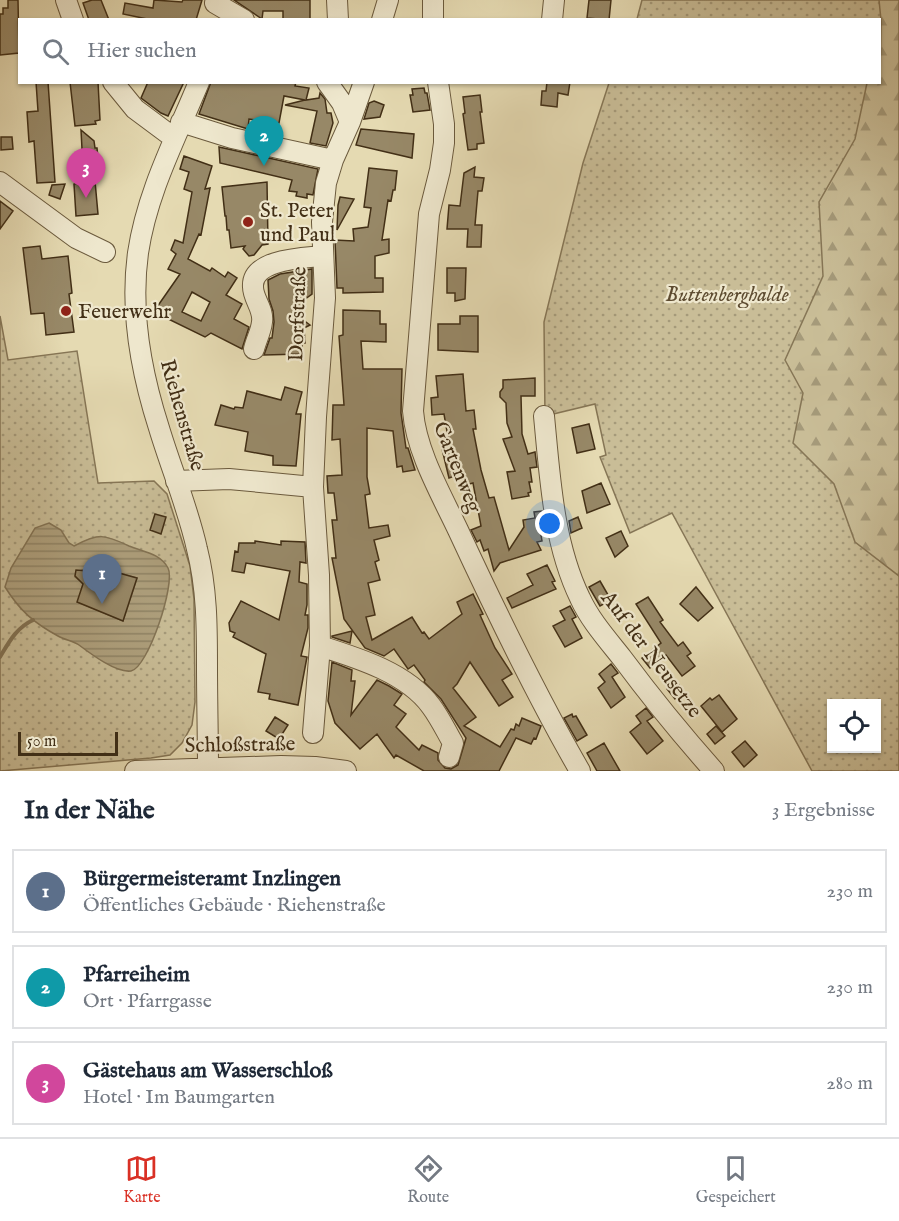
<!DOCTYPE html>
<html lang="de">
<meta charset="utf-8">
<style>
:root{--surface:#fff;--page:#f2f2f3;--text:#1f2937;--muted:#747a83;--line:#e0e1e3;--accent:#d93025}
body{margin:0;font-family:"IM FELL English",serif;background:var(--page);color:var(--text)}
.controls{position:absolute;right:18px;bottom:18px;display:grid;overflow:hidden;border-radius:0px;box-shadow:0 2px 4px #0004}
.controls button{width:54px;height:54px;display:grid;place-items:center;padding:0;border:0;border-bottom:2px solid var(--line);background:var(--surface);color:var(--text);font:30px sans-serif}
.scale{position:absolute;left:18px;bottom:15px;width:100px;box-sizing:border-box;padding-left:6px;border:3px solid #422f16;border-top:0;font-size:16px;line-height:21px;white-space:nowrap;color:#422f16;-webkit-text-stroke:4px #eee7cd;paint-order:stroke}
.you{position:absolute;left:550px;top:524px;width:21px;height:21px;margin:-15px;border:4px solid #fff;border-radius:50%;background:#1a73e8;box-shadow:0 0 0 9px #1a73e833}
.badge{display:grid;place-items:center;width:39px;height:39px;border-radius:50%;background:var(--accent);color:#fff;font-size:20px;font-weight:700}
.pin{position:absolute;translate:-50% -50px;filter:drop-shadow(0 2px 3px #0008)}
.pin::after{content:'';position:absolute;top:32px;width:21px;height:18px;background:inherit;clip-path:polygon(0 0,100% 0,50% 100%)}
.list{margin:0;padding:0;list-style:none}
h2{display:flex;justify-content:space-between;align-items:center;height:78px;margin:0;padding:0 24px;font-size:26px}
h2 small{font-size:20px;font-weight:400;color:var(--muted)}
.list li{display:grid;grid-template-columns:39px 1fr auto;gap:18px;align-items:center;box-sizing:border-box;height:84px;margin:0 12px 12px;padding:0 12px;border:2px solid var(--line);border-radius:0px}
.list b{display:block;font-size:22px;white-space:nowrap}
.list p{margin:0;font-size:20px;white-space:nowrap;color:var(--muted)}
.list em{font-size:20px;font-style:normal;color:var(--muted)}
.icon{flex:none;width:33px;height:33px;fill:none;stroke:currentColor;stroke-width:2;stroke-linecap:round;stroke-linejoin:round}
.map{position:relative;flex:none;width:899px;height:771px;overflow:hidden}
.search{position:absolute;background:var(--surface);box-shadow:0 2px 4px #0004;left:18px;right:18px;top:18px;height:66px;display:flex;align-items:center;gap:15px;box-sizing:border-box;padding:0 21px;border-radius:0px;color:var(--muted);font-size:22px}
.sheet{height:366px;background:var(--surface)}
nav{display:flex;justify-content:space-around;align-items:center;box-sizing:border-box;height:84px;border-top:2px solid var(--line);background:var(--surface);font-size:16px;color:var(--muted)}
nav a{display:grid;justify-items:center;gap:3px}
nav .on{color:var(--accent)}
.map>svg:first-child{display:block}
.grass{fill:url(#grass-dots);stroke:#867656;stroke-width:1.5;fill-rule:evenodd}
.forest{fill:url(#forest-firs);stroke:#867656;stroke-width:1.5}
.water{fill:url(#water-rules);stroke:#837354;stroke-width:1.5;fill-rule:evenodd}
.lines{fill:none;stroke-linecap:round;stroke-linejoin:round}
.stream{stroke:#837354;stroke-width:4}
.building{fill:#978867;stroke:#422f16;stroke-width:1.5;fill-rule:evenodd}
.minor-casing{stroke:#6b5a3d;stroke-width:22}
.minor{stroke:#eee7cd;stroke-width:20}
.poi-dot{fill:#8f2418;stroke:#eee7cd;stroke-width:2}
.labels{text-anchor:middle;stroke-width:4.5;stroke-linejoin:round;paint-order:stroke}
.poi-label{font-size:21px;fill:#422f16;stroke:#eee7cd;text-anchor:start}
.park-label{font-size:21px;font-style:italic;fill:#5d4b30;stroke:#eee7cd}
.street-label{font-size:21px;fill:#422f16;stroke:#eee7cd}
</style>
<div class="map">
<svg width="899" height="771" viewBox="0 0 899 771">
<defs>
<pattern id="grass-dots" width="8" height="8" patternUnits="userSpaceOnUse" patternTransform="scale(1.5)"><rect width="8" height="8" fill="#c9bd97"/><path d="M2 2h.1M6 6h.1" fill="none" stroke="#a59a7a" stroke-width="1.8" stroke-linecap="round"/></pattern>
<pattern id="forest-firs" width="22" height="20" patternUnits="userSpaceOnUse" patternTransform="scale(1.5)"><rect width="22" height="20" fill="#c9bd97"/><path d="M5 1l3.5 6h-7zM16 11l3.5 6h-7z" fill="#a59a7a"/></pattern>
<pattern id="water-rules" width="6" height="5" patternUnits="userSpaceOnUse" patternTransform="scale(1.5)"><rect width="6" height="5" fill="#aea07d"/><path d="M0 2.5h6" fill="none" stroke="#8f8365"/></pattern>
</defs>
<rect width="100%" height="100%" fill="#e5dab2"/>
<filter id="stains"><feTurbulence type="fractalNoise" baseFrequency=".00333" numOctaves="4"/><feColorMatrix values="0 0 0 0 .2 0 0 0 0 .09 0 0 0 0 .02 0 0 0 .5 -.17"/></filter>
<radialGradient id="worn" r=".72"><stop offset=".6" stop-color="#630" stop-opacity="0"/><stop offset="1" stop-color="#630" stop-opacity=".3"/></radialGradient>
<path class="grass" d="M642,0H899V771H812L672,513L630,533L600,457L606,455L595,404L545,416L544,322L583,163L609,83L880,82V20L637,19ZM832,704H876V748H832Z
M0,316L8,360L77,351L98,483L154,481L167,494L190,566L194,599L195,702L192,725L182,743L170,755L151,758L0,771Z"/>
<path class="forest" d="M879,0H899V576L855,542L834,484L793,443L803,393L785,360L823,276L819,202L855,139L867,83L880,82L881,20Z"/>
<path class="water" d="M49,523L61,530L69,543L74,546C99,533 104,534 129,546C143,552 160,553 168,568C176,583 148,668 131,671C116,673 91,654 79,645C73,641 65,640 58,636C34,623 20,611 5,587L11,568L35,528ZM91,565L137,578L123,621L78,602L85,578L79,580L75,577L76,572L83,570L86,576Z"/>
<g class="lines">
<path class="stream" d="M0,657C9,642 16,628 33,620"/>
</g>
<path class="building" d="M8,0H18L19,53L0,55V14H3V8H8Z
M92,0H101L109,20H89L83,3Z
M154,0L182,2L183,0H202L196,20H152L123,14L125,3L153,8Z
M234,0H310V20H283V11H263L262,19Z
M589,0H611L609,20L587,18Z
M36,82H48L55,182L37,183L34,141L29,142L27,112L38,111Z
M70,82H98L100,120L95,121L96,124L75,126Z
M148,82H184L168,116L161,113L141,98Z
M211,82H296L295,86L309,88L306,100L319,98L320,93L325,99L327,113H331L333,123L326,146L310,143L317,111L285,105L305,100L284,96L279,123L249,119L248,129L199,114Z
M547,82H570L568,95L558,93L557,107L541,105L542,91H546Z
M424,88L425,93H427L430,110L413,112L410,95H413L412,89Z
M480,95L482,112H480L484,143L477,144V149L468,150L463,114L465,113L463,97Z
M374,101L384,105L380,117L364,119L369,103Z
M361,129L414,134L412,158L356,145Z
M81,130L94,141L95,148H97L99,169L94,170L98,214L76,216L74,184L85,182L83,161L77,155L82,149Z
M1,137H12L13,149L1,150Z
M219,147L318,169L313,195L307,194V198L296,196L297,192L289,191L292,180L220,163Z
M184,156L212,166L205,189L210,188L201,235L199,234L188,259L210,271L212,268L225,277L228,272L237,278L226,295L242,304L234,319L249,327L242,349L211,333L205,337L158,314L157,307L180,274L168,269L176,254L171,250L175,240L183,243L192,192L184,189L189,172L180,169ZM192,292L210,302L201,321L182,312Z
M475,167L474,177L484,178L482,191H478L475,225H482L481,247H467L468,229H447L449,205L460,206L464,173Z
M369,168L397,171L395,190H393L391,201L388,200L382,240L389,239V253L375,256V278H383V292L343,293V288H337L335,240L354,241L353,229L368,227L371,208L364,207Z
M267,182L268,244L262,245L254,255L249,256L243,249L245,246L231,248L229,230H227L226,216H225L222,187Z
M65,184L60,199L49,195L52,185Z
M340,197L354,199L337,230L338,205Z
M0,201L13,211L0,229Z
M40,246L42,259L68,256L72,293L69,294L74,332L46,335L44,313L31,314L23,248Z
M447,268H466L465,299L455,301V293H447Z
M312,269V294L301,302L302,319L310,325L304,328L305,343H302V354L264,355L270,338H272L274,322L273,311L269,299L268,280L280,274Z
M343,310L380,311V324H386V342L361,341L363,369H402L401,413L406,448H408L415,470L403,472L402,466L397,467L393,431L367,428V477L370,494L365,495L369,528L388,525L390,536L374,540L379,560L375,562L380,580L368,583L375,615L366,617L372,640L412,617L422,633L424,632L429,639L462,614L457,602L473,594L483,614L480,615L495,648L512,674L502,680L513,697L499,706L470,662L457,684L453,688L476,717L464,726L500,747L511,729L514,730L516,724L519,726L522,718L541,726L536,739L534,738L531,744L516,738L499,771H424L396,755L394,758L377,734L360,749L335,723L328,701L332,662L352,670L351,681H355L351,715L377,680L389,686L402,694L394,705L406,714L396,727L419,750L422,745L438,753V760L445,768L451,769L458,765L466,738L441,699L424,682L425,680L414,665L408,669L394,649L384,656L365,648L344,619L332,558H336L332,520H337L334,493H328L327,476L342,475L340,439L332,440L333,405H344L339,336L343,335Z
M460,316H478V352L438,350V324H460Z
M463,374L466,411L474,410L476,429H473L481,470L489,498L494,497L509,550L524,527L523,520L535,518L534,512L542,511L544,522L539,523L542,541L537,542L541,550L500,563L494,571L488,549L484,551L480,540L477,542L471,530L481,526L473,483L462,486L460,474L449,478L441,445L449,443L444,414L432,415L431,398L438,397L436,376Z
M535,378V396H521L522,434L528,454L535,452L537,467L530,468L532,482H529L531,492L528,493L529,496L512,499L507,472L515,471L503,439L512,437L507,423L506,403L500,397V392L503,388V380Z
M285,387L302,392L296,414H301L296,466L273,465V456L245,451L248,432L215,425L221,405L234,409L235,407L243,408L247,391L281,400Z
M589,424L595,449L577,453L572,428Z
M601,483L610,504L587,513L582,491Z
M155,514L166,517L161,534L150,530Z
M578,517L582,528L571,533L569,521Z
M621,531L628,546L615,557L606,538Z
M255,541L281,545V541L305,542L306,563L300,562L299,582L307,584V605L305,615H308V628L301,656L307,657L298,705L269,699L270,694L258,692L266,654L233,637L235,633L230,631L229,623L241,601L279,620L290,571L246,563L244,573L232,571L235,551L238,552L239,543H255Z
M90,565L137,578L123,621L77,602L83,584L75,576L76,570L88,571Z
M547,565L555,581L552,582L556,589L512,608L507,598L533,585L527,574Z
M600,581L611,600L600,606L589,587Z
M696,587L713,608L698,621L680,604Z
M648,597L663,620L660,622L678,646L683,642L691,653L687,656L695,666L682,676L666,655L650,668L642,658L661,643L636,604Z
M570,606L576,617L572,619L582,638L565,647L553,626L565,620L560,611Z
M352,631L350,643L332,637V636Z
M611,664L618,673L612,677L625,697L611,708L598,688L605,682L599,674Z
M677,682L684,692L675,699L667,689Z
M719,695L737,719L722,732L701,706L710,698L712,700Z
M646,708L653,717L647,721L663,741L647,754L630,732L641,723L636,716Z
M572,714L573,717L576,716L587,735L577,741L564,718Z
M275,717L288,725L279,739L266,731Z
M716,726L725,736L715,744L707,734Z
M745,741L757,755L744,767L732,752Z
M604,743L620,771H597L587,753Z"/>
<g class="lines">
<g class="minor-casing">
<path id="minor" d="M66,0L73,20
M337,0L338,20
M433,0V20
M215,3L244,20
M382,20L388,0
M552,20L554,0
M113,82L135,109L174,138
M199,82C176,138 147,192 138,253C130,311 141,372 159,428C171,468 188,508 197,549C207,588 207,627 207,666C207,701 208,736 208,771
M327,82L342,103L350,122
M438,82L444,124V143L440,170L429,214L413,411C416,451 441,494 458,530C496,612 535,693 580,771
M181,122L232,138L333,160
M0,182L76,238L105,252
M254,349C256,340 261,332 262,322C264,309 253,299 253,287C251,259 303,258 322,256
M544,416C550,477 553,542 580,598C590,620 607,639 622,658C651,697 682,735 714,771
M176,481L229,479L313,487
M320,646C358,658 407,673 431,706C440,718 446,731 453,743L449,757
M313,733L320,646L319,575L313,487L316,417L325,298L322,222L326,183L333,160L350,122L364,82
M135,771L281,766L315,767L346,771"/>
</g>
<use href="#minor" class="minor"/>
</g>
<g class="poi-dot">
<circle cx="248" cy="222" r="6"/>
<circle cx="66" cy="311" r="6"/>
</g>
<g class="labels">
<g class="poi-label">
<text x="260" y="217">St. Peter<tspan x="260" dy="24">und Paul</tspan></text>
<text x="78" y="318">Feuerwehr</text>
</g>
<g class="park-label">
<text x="727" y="301">Buttenberghalde</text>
</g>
<g class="street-label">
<text transform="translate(297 314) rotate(-88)" y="7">Dorfstraße</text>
<text transform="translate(183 415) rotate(74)" y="7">Riehenstraße</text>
<text transform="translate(458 467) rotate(68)" y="7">Gartenweg</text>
<text transform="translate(652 654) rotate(53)" y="7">Auf der Neusetze</text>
<text transform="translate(240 744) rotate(-1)" y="7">Schloßstraße</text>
</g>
</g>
<rect width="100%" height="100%" filter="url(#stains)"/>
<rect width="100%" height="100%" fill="url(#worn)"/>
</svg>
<div class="controls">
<button><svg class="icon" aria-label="locate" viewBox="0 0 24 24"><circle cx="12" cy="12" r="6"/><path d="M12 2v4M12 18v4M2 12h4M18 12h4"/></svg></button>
</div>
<div class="scale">50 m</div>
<div class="you"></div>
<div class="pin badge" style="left:102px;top:604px;background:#5c6f8a">1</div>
<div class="pin badge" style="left:264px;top:166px;background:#0f9aa8">2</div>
<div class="pin badge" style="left:86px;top:198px;background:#d1479c">3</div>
<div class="search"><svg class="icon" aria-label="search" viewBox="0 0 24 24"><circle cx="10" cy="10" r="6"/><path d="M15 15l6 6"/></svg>Hier suchen</div>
</div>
<section class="sheet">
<h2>In der Nähe<small>3 Ergebnisse</small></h2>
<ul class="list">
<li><span class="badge" style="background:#5c6f8a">1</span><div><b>Bürgermeisteramt Inzlingen</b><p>Öffentliches Gebäude · Riehenstraße</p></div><em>230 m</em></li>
<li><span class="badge" style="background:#0f9aa8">2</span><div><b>Pfarreiheim</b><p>Ort · Pfarrgasse</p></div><em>230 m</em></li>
<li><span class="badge" style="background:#d1479c">3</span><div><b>Gästehaus am Wasserschloß</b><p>Hotel · Im Baumgarten</p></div><em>280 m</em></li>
</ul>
</section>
<nav>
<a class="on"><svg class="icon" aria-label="map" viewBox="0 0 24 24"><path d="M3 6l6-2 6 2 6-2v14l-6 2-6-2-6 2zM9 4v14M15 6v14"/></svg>Karte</a>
<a><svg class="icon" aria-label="directions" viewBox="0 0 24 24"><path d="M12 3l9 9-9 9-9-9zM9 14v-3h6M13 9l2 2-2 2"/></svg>Route</a>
<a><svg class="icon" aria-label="saved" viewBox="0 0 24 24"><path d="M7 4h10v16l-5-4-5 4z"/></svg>Gespeichert</a>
</nav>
